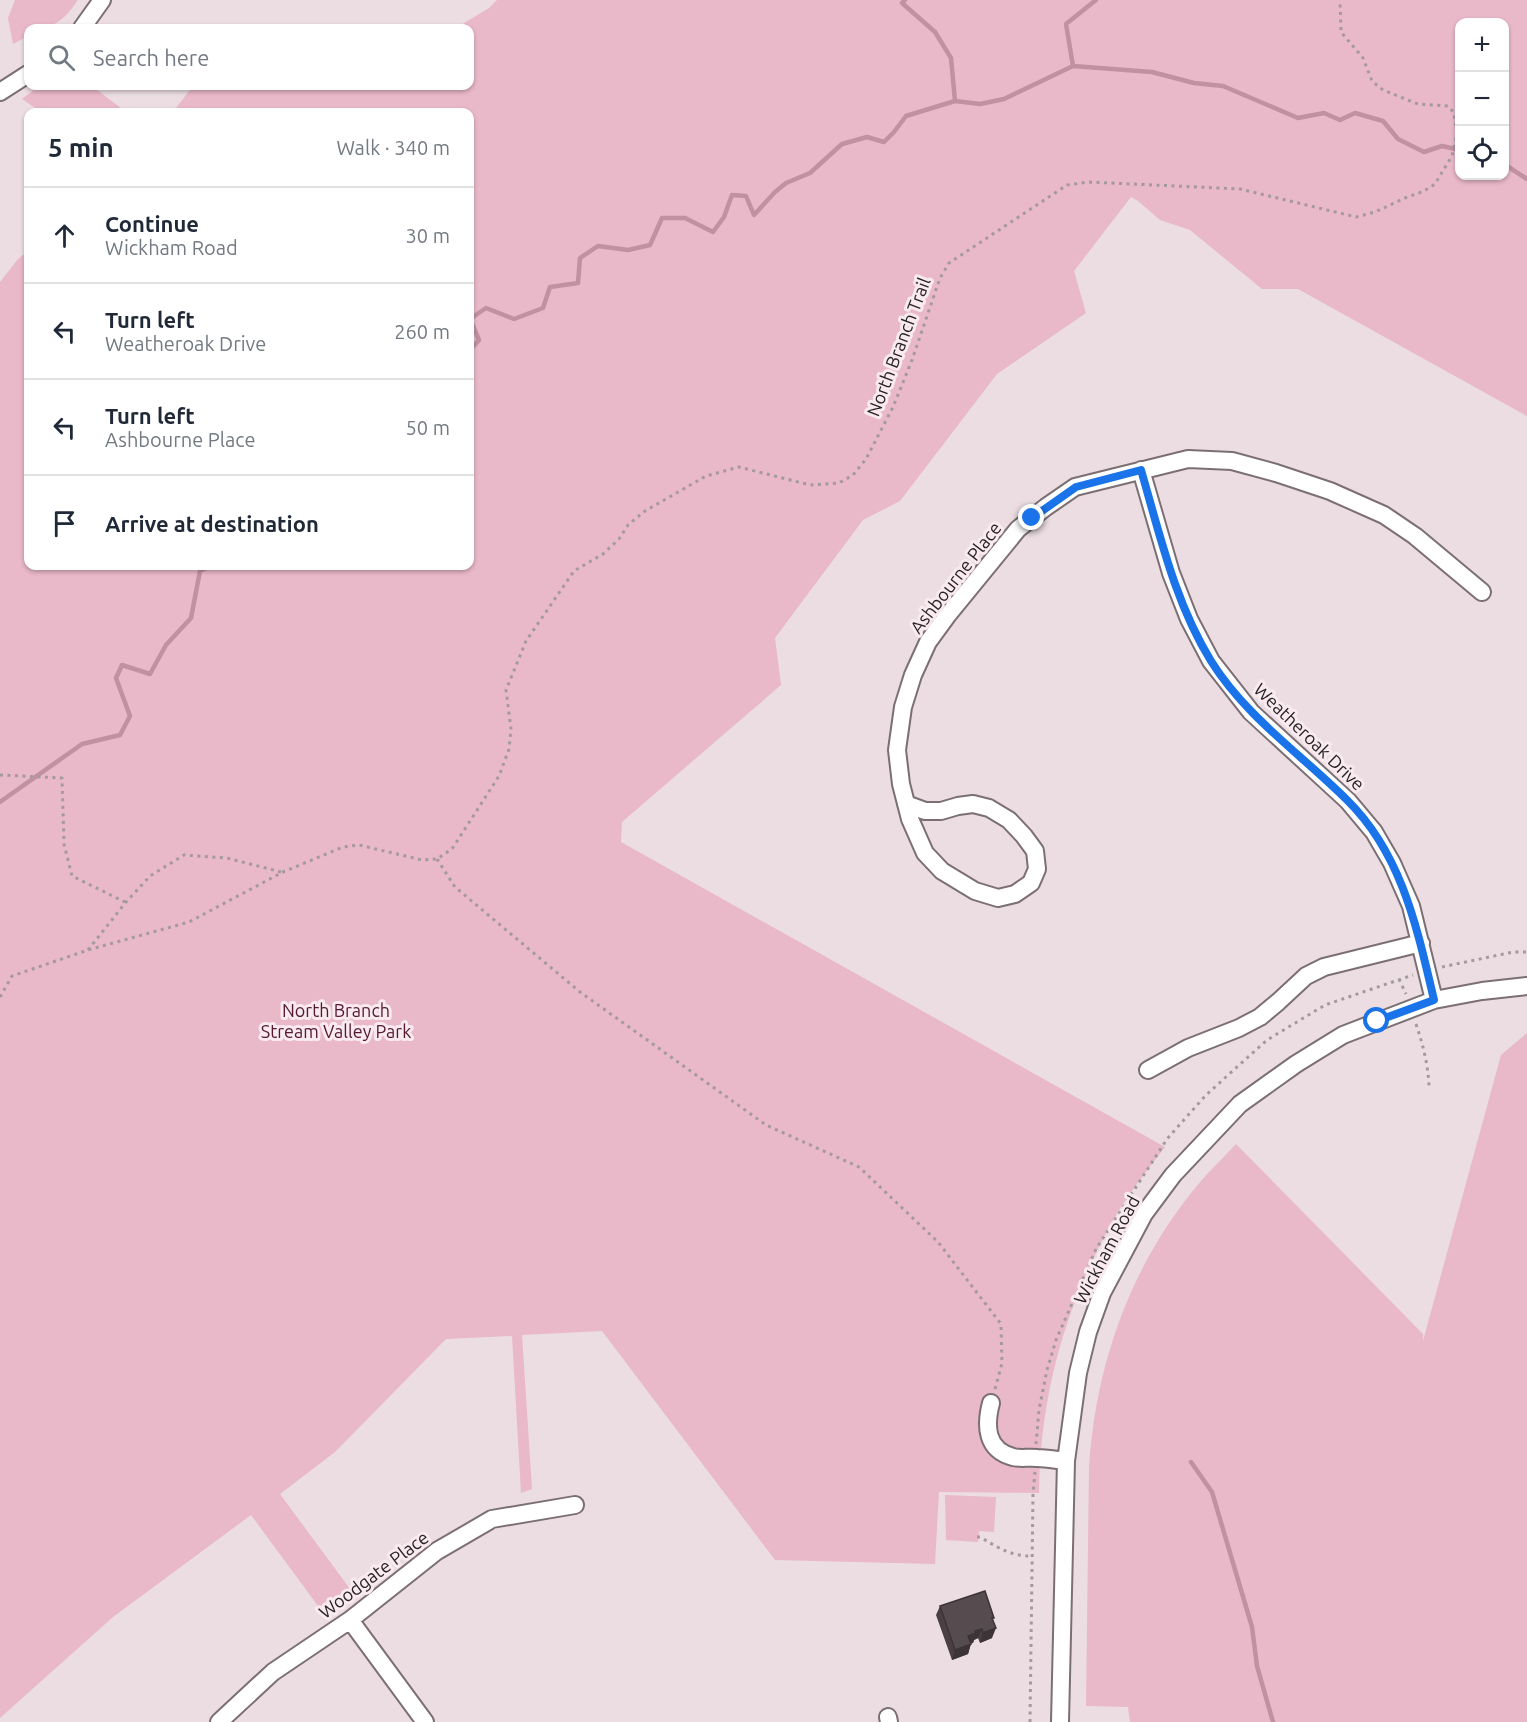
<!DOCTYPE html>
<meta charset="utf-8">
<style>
:root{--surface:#fff;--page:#f2f2f3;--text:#1f2937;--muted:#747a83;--line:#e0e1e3}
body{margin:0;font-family:Ubuntu,sans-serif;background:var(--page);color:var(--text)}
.controls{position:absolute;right:18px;top:18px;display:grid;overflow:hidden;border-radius:12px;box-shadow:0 2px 4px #0004}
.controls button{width:54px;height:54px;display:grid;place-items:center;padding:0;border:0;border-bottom:2px solid var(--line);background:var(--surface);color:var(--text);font:30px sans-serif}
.stop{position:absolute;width:18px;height:18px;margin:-14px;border:4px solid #1a73e8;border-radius:50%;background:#fff}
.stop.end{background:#1a73e8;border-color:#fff;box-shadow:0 2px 6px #0008}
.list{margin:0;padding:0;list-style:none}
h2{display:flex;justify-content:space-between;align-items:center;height:78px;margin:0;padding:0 24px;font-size:26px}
h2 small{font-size:20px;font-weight:400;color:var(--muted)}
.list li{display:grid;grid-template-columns:39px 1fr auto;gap:18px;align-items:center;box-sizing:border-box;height:96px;padding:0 24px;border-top:2px solid var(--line)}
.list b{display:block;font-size:22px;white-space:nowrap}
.list p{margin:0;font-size:20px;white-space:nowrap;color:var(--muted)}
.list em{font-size:20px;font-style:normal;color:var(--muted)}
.icon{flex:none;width:33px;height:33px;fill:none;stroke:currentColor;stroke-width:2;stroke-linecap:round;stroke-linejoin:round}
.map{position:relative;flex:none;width:1527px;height:1722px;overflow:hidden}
.search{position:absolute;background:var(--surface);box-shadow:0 2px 4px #0004;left:24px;top:24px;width:450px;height:66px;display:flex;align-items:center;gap:15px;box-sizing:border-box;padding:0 21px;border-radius:12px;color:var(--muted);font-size:22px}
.panel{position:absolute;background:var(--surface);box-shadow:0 2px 4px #0004;left:24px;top:108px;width:450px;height:462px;border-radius:12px}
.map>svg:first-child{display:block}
.green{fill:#e9b8c9;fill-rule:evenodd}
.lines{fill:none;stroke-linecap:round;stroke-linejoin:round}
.stream{stroke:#c190a1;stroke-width:4.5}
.minor-casing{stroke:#7c6f73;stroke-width:20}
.path{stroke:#a49a9d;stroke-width:3;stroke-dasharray:3 4.5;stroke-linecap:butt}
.minor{stroke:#fff;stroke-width:16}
.wall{fill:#4a4043}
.shaded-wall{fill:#3c3437}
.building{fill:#564b4e;stroke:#3c3437;stroke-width:1.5}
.route{stroke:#1a73e8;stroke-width:8}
.labels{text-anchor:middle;stroke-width:6;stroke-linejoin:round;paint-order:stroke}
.street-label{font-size:18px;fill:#272224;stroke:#f9eaef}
.park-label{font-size:18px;fill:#551833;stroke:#f9eaef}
</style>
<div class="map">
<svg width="1527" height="1722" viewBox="0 0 1527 1722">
<rect width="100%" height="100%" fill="#ebdde1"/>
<path class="green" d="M15,0H78C63,21 56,28 28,28V36L13,44L8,18Z
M497,0H1527V416L1298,289H1262L1190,230L1160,220L1138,201L1131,197L1074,271L1086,313L997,374L900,501L863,520L775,638L781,685L622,822L621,842L1165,1147C1147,1171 1127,1195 1112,1222C1065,1307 1040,1396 1039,1493L939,1492L935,1564L775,1560L602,1331L522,1335L532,1489L521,1493L512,1336L446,1339L335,1452L280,1494L353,1593L324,1614L251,1515L113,1617L0,1718V282L18,259L28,251V566H470V112H173L193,86H470V28H456L489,8ZM1460,22H1504V176H1460Z
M39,86H92L126,112H41L22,99Z
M1527,1033V1722H1130L1128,1707L1086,1706L1089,1467C1096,1361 1132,1262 1201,1181C1212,1168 1225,1156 1236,1144L1423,1334V1341L1501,1055Z
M945,1495L996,1497L994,1532L979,1531L978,1542L946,1540Z"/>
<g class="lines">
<path class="stream" d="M905,0L902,3L935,32L951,58L955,101
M1073,66L1066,24L1096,0
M1504,164L1527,179
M470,350L479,340L470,319L486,308L514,319L543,308L550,287L578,283L580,258L598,246L628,250L650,245L662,218H685L713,232L724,217L732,195L746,196L754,215L775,192L786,183L810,173L842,144L867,137L884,142L894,132L906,116L955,101L980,104L1004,99L1073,66L1152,72L1194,83L1223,86L1298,118L1324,113L1340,120L1355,113L1383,121L1398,139L1424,152L1442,146L1460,150
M0,802L82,744L120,735L130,716L116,678L122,665L150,674L166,645L191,618L200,571L211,566
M1191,1462L1212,1492L1252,1627L1257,1666L1273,1722"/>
<g class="minor-casing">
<path id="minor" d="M82,28L102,0
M0,92L28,74
M1141,470L1171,573L1189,619L1211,661L1251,712L1348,801L1374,832L1392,863L1411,906L1434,1000
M906,804L925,811H941L958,806L973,804L989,808L1009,820L1024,836L1035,851L1037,869L1031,883L1015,894L998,898L975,891L942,871L925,853L910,819L901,784L897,750L903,707L913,675L928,642L947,616L1018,529L1046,507L1075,487L1188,459L1232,461L1276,473L1330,491L1384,515L1415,536L1482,592
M1148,1070L1188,1048L1239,1028L1260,1017L1278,1002L1306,976L1324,967L1421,943
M991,1403C985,1426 986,1450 1013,1457C1020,1459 1029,1457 1037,1458C1047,1458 1056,1460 1066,1461
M350,1620L425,1722
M888,1717L889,1722
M219,1722L273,1672L350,1620L437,1551L492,1519L575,1505
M1060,1722L1066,1461L1078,1373L1088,1332L1102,1293L1144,1214L1173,1175L1240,1104L1296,1064L1343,1035L1434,1000L1482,991L1527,986"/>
</g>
<path class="path" d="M0,775L62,778L64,844L72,876L125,902
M437,859L455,887L580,992L766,1125L859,1167L938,1242L1001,1324L1002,1363L995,1389
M88,950L126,902L150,876L184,855L227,858L281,872
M1442,967L1513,952H1527
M1399,979L1406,994
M0,997L12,976L88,950L189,922L283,872L343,847L359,845L422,860L437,859L452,849L499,776L509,749L511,729L506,690L526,641L574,571L603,554L619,539L628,525L645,511L706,476L739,467L810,485L839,483L853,475L866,459L893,407L912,360L940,278L949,263L1067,185L1089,182L1240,189L1356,217L1375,212L1405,198L1424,191L1435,184L1452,156L1457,133L1454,113L1448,106L1418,104L1383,90L1372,81L1363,58L1341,32L1340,0
M1416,1024C1423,1045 1428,1064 1429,1086
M1036,1444L1039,1410L1047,1370L1056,1340L1096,1249L1167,1139L1206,1095L1267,1040L1325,1005L1413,975
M977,1537H980C997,1547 1012,1557 1033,1556
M1030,1722L1033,1494L1035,1472"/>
<use href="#minor" class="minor"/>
</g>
<path class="wall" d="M940,1606L993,1621L992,1638L980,1643L978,1638L974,1640L973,1643H971L968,1654L952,1660L936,1615Z"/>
<path class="shaded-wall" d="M996,1628L992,1638L980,1643L983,1633Z
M982,1629L978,1638L974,1640L973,1643L964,1646L968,1636L975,1631Z
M971,1644L968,1654L952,1660L955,1650Z"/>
<path class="building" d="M985,1591L994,1618H992L996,1628L983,1633L982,1629L975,1631L976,1633L968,1636L971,1644L955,1650L940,1606Z"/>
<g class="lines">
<path class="route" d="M1032,518L1076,487L1141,470C1160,535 1175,603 1211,661C1246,717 1301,754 1347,800C1402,854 1417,928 1434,1000L1377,1021"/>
</g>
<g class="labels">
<g class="street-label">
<text transform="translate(899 347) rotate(-69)" y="6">North Branch Trail</text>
<text transform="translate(956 578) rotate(-52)" y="6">Ashbourne Place</text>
<text transform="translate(1309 737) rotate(44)" y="6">Weatheroak Drive</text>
<text transform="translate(1107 1250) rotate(-62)" y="6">Wickham Road</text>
<text transform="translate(374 1575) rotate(-37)" y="6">Woodgate Place</text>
</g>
<g class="park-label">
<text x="336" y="1017">North Branch<tspan x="336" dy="21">Stream Valley Park</tspan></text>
</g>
</g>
</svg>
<div class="controls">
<button>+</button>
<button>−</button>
<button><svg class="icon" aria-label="locate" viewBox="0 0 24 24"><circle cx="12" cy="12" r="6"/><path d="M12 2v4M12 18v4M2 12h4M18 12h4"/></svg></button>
</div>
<div class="stop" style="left:1377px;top:1021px"></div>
<div class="stop end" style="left:1032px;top:518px"></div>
<div class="search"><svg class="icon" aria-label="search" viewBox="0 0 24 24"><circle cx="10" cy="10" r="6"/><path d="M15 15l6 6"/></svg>Search here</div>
<section class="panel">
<h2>5 min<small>Walk · 340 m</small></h2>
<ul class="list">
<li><svg class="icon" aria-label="ahead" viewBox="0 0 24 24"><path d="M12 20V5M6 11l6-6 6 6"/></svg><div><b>Continue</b><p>Wickham Road</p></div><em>30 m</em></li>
<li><svg class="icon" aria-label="left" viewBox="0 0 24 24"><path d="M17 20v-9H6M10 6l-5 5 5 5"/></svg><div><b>Turn left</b><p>Weatheroak Drive</p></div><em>260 m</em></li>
<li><svg class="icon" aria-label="left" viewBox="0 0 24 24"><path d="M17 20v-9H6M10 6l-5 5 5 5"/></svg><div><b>Turn left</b><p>Ashbourne Place</p></div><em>50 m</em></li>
<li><svg class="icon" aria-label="arrive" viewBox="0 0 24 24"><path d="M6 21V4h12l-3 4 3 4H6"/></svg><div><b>Arrive at destination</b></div></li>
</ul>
</section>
</div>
